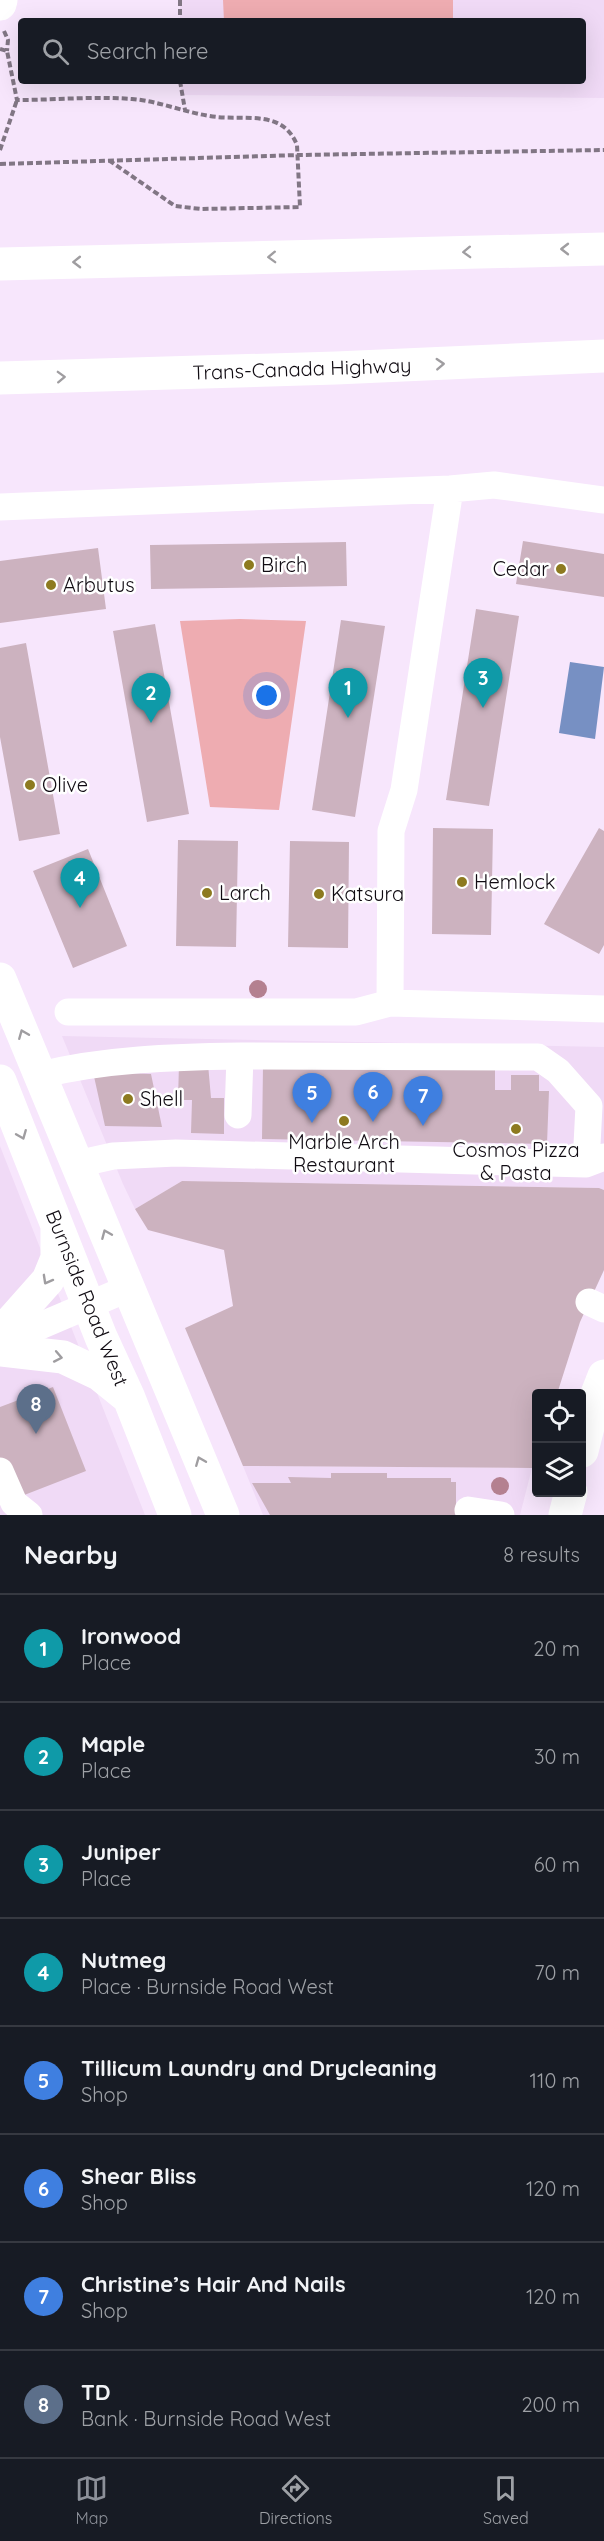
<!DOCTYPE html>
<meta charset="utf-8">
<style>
:root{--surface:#171b24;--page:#242831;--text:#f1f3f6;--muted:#9ea1a6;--line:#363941;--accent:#8c9099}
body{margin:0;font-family:Quicksand,sans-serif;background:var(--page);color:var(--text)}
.controls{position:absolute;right:18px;bottom:18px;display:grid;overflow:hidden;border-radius:6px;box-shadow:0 6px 24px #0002}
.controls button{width:54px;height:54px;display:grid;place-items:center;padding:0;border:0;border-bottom:2px solid var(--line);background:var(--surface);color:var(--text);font:30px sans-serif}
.you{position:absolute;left:267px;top:696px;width:21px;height:21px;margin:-15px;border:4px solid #fff;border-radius:50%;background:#1a73e8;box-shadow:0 0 0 9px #1a73e833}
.badge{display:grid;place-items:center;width:39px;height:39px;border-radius:50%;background:var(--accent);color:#fff;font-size:20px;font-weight:700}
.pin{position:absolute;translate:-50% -50px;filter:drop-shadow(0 2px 3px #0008)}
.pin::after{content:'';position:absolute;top:32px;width:21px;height:18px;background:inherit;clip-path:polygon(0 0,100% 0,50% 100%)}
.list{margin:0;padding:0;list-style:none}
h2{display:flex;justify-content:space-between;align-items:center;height:78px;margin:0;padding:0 24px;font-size:26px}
h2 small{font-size:20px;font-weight:400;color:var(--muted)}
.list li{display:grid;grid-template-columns:39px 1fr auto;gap:18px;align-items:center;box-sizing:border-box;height:108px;padding:0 24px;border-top:2px solid var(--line)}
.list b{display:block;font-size:22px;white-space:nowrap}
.list p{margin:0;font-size:20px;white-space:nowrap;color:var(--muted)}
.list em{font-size:20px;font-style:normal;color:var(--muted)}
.icon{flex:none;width:33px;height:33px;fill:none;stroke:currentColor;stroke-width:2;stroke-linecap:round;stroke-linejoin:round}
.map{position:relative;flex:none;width:604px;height:1515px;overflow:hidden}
.search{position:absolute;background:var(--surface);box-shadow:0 6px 24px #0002;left:18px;right:18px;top:18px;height:66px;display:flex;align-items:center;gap:15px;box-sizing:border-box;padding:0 21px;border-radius:6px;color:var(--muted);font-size:22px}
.sheet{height:942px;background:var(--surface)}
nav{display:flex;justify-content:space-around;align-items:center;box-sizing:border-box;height:84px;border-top:2px solid var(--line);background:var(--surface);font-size:16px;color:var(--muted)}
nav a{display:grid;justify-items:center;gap:3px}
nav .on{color:var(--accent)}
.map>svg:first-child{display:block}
.built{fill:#f0daf6}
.green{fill:#eeacb1}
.water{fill:#7790c3}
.building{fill:#ccb2bf}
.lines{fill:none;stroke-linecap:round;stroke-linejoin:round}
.path{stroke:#817684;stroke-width:4;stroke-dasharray:6 3;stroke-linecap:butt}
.minor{stroke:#fff;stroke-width:27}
.major{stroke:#fff;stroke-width:33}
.highway{stroke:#fff;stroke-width:33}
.tree{fill:#b48090}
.oneway{stroke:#9f9da0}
.poi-dot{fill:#8d7a20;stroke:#fff;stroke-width:2}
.labels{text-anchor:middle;stroke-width:5;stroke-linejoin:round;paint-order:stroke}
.street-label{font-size:20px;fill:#100b12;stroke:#fff}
.poi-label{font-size:20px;fill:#100b12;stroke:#fff;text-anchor:start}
</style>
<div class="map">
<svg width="604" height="1515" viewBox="0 0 604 1515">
<rect width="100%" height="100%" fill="#f7e6fc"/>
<path class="built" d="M180,0H604V98L181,95L180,81H583V21H180Z
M62,1036L604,1047V1190L599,1188L182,1181L135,1209L123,1184Z
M0,1146L145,1515H0Z
M243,1466L532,1468L520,1515H263Z"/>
<path class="green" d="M223,0H453V21H224Z
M240,619L306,621L279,810L210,807L180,621Z"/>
<path class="water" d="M570,662L604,667L595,739L559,733Z"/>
<path class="building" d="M523,541L604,554V597L516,584Z
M346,542L347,586L151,589L150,545Z
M98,548L106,609L0,623V561Z
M476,609L519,616L489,806L446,800Z
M341,620L385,626L355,817L312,810Z
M155,624L189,814L147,822L113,631Z
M26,643L60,834L19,841L0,737V648Z
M433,828L493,829L491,935L432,934Z
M599,828L604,831V945L599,954L544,924Z
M178,840L238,841L236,947L176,946Z
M290,841L349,842L348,948L288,947Z
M88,849L127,946L73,968L33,871Z
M179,1064H208L211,1098H224V1134L191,1133L192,1100H178Z
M263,1066L495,1070V1090H511V1075H539V1091H549L547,1144L262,1139Z
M93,1072L151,1074L162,1127L105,1126Z
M182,1181L599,1188L604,1190V1270L580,1322L557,1394H536V1455L532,1468L243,1466L185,1328L233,1306L224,1250L148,1230L135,1209Z
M53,1387L86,1471L14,1499L0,1461V1407Z
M331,1473H387V1478H451V1482H456V1515H270L252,1483H291L288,1477L331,1478Z"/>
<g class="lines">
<path class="path" d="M180,0V21
M4,31L8,40L7,51
M0,49L7,51L17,100C55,100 94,96 132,99C160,101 188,114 217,117C247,120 283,110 297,145L300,207L201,209L175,206L110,161
M180,81L185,110
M0,150L17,100
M0,164L299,155L604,150"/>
<path class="minor" d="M0,507L450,489L494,485L604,500
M390,1003L391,831L404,790L450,489
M68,1012H356L390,1003L604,1009
M40,1075C105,1059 173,1057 240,1056
M238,1115L240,1056L538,1057L558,1071L589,1106L586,1164
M77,1164L113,1156L176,1153L586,1164L604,1157
M589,1302L604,1309
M0,1343L129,1288
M0,1471L14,1503L29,1515
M468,1510L501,1515"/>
<path class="major" d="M0,4L1,0
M0,979L223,1515
M0,1081L101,1337L129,1398L175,1515
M0,1334L48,1280L57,1258V1229
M0,1350L63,1357L99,1374L125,1395
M582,1451L595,1399L604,1376
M565,1515L571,1492"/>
<path class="highway" d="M0,264L604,249
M0,378L336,368L604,356"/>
</g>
<g class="tree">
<circle cx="258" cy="989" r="9"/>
<circle cx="500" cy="1486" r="9"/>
</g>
<defs><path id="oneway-chevron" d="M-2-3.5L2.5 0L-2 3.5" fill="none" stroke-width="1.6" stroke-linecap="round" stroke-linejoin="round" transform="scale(1.5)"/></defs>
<g class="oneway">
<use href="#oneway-chevron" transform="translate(565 249) rotate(180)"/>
<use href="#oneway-chevron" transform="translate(467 252) rotate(178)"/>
<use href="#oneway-chevron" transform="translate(272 257) rotate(178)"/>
<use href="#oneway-chevron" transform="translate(77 262) rotate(179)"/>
<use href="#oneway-chevron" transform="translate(440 364) rotate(-3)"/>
<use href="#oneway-chevron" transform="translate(61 377) rotate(-2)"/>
<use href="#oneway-chevron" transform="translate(23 1034) rotate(-112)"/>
<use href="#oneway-chevron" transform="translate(22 1135) rotate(68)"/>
<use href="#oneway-chevron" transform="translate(106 1234) rotate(-113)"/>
<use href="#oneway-chevron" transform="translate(47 1280) rotate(119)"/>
<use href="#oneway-chevron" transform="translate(58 1357) rotate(11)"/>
<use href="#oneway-chevron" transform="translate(200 1461) rotate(-112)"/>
</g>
<g class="poi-dot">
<circle cx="249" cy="565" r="6"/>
<circle cx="561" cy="569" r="6"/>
<circle cx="51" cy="585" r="6"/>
<circle cx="30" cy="785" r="6"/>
<circle cx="462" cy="882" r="6"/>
<circle cx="207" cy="893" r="6"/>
<circle cx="319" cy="894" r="6"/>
<circle cx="128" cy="1099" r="6"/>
<circle cx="344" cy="1121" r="6"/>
<circle cx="516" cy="1129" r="6"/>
</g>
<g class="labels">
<g class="street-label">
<text transform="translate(302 369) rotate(-2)" y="7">Trans-Canada Highway</text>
<text transform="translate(87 1298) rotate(68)" y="7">Burnside Road West</text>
</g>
<g class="poi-label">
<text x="261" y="572">Birch</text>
<text x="549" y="576" text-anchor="end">Cedar</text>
<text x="63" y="592">Arbutus</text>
<text x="42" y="792">Olive</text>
<text x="474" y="889">Hemlock</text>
<text x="219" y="900">Larch</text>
<text x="331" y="901">Katsura</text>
<text x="140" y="1106">Shell</text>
<text x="344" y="1149" text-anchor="middle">Marble Arch<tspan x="344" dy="23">Restaurant</tspan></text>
<text x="516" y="1157" text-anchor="middle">Cosmos Pizza<tspan x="516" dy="23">&amp; Pasta</tspan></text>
</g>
</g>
</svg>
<div class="controls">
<button><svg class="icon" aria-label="locate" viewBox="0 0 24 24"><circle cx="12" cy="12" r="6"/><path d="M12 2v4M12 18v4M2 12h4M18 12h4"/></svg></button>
<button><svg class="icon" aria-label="layers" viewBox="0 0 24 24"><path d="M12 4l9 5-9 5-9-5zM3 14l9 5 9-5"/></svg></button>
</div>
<div class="you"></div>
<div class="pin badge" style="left:348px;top:718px;background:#0f9aa8">1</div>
<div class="pin badge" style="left:151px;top:723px;background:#0f9aa8">2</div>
<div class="pin badge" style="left:483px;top:708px;background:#0f9aa8">3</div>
<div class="pin badge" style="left:80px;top:908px;background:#0f9aa8">4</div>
<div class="pin badge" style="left:312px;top:1123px;background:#3f7fe0">5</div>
<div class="pin badge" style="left:373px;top:1122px;background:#3f7fe0">6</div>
<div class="pin badge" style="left:423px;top:1126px;background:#3f7fe0">7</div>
<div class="pin badge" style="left:36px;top:1434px;background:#5c6f8a">8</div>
<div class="search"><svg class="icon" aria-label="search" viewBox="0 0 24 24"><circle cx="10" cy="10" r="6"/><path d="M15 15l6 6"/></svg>Search here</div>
</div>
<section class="sheet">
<h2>Nearby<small>8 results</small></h2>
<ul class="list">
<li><span class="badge" style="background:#0f9aa8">1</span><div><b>Ironwood</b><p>Place</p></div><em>20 m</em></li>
<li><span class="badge" style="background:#0f9aa8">2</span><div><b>Maple</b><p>Place</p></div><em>30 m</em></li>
<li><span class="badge" style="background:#0f9aa8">3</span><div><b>Juniper</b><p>Place</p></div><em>60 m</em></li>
<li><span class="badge" style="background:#0f9aa8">4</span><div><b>Nutmeg</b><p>Place · Burnside Road West</p></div><em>70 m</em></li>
<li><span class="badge" style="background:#3f7fe0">5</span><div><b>Tillicum Laundry and Drycleaning</b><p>Shop</p></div><em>110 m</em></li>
<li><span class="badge" style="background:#3f7fe0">6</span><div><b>Shear Bliss</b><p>Shop</p></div><em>120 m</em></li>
<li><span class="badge" style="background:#3f7fe0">7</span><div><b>Christine’s Hair And Nails</b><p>Shop</p></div><em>120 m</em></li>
<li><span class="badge" style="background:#5c6f8a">8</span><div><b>TD</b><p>Bank · Burnside Road West</p></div><em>200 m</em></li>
</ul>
</section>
<nav>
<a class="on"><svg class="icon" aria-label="map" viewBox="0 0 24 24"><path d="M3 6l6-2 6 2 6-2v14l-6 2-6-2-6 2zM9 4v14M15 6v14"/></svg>Map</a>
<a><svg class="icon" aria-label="directions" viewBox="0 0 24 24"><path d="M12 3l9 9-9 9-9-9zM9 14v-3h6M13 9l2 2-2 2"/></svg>Directions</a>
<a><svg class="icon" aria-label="saved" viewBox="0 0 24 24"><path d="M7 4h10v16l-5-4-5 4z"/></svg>Saved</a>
</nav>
